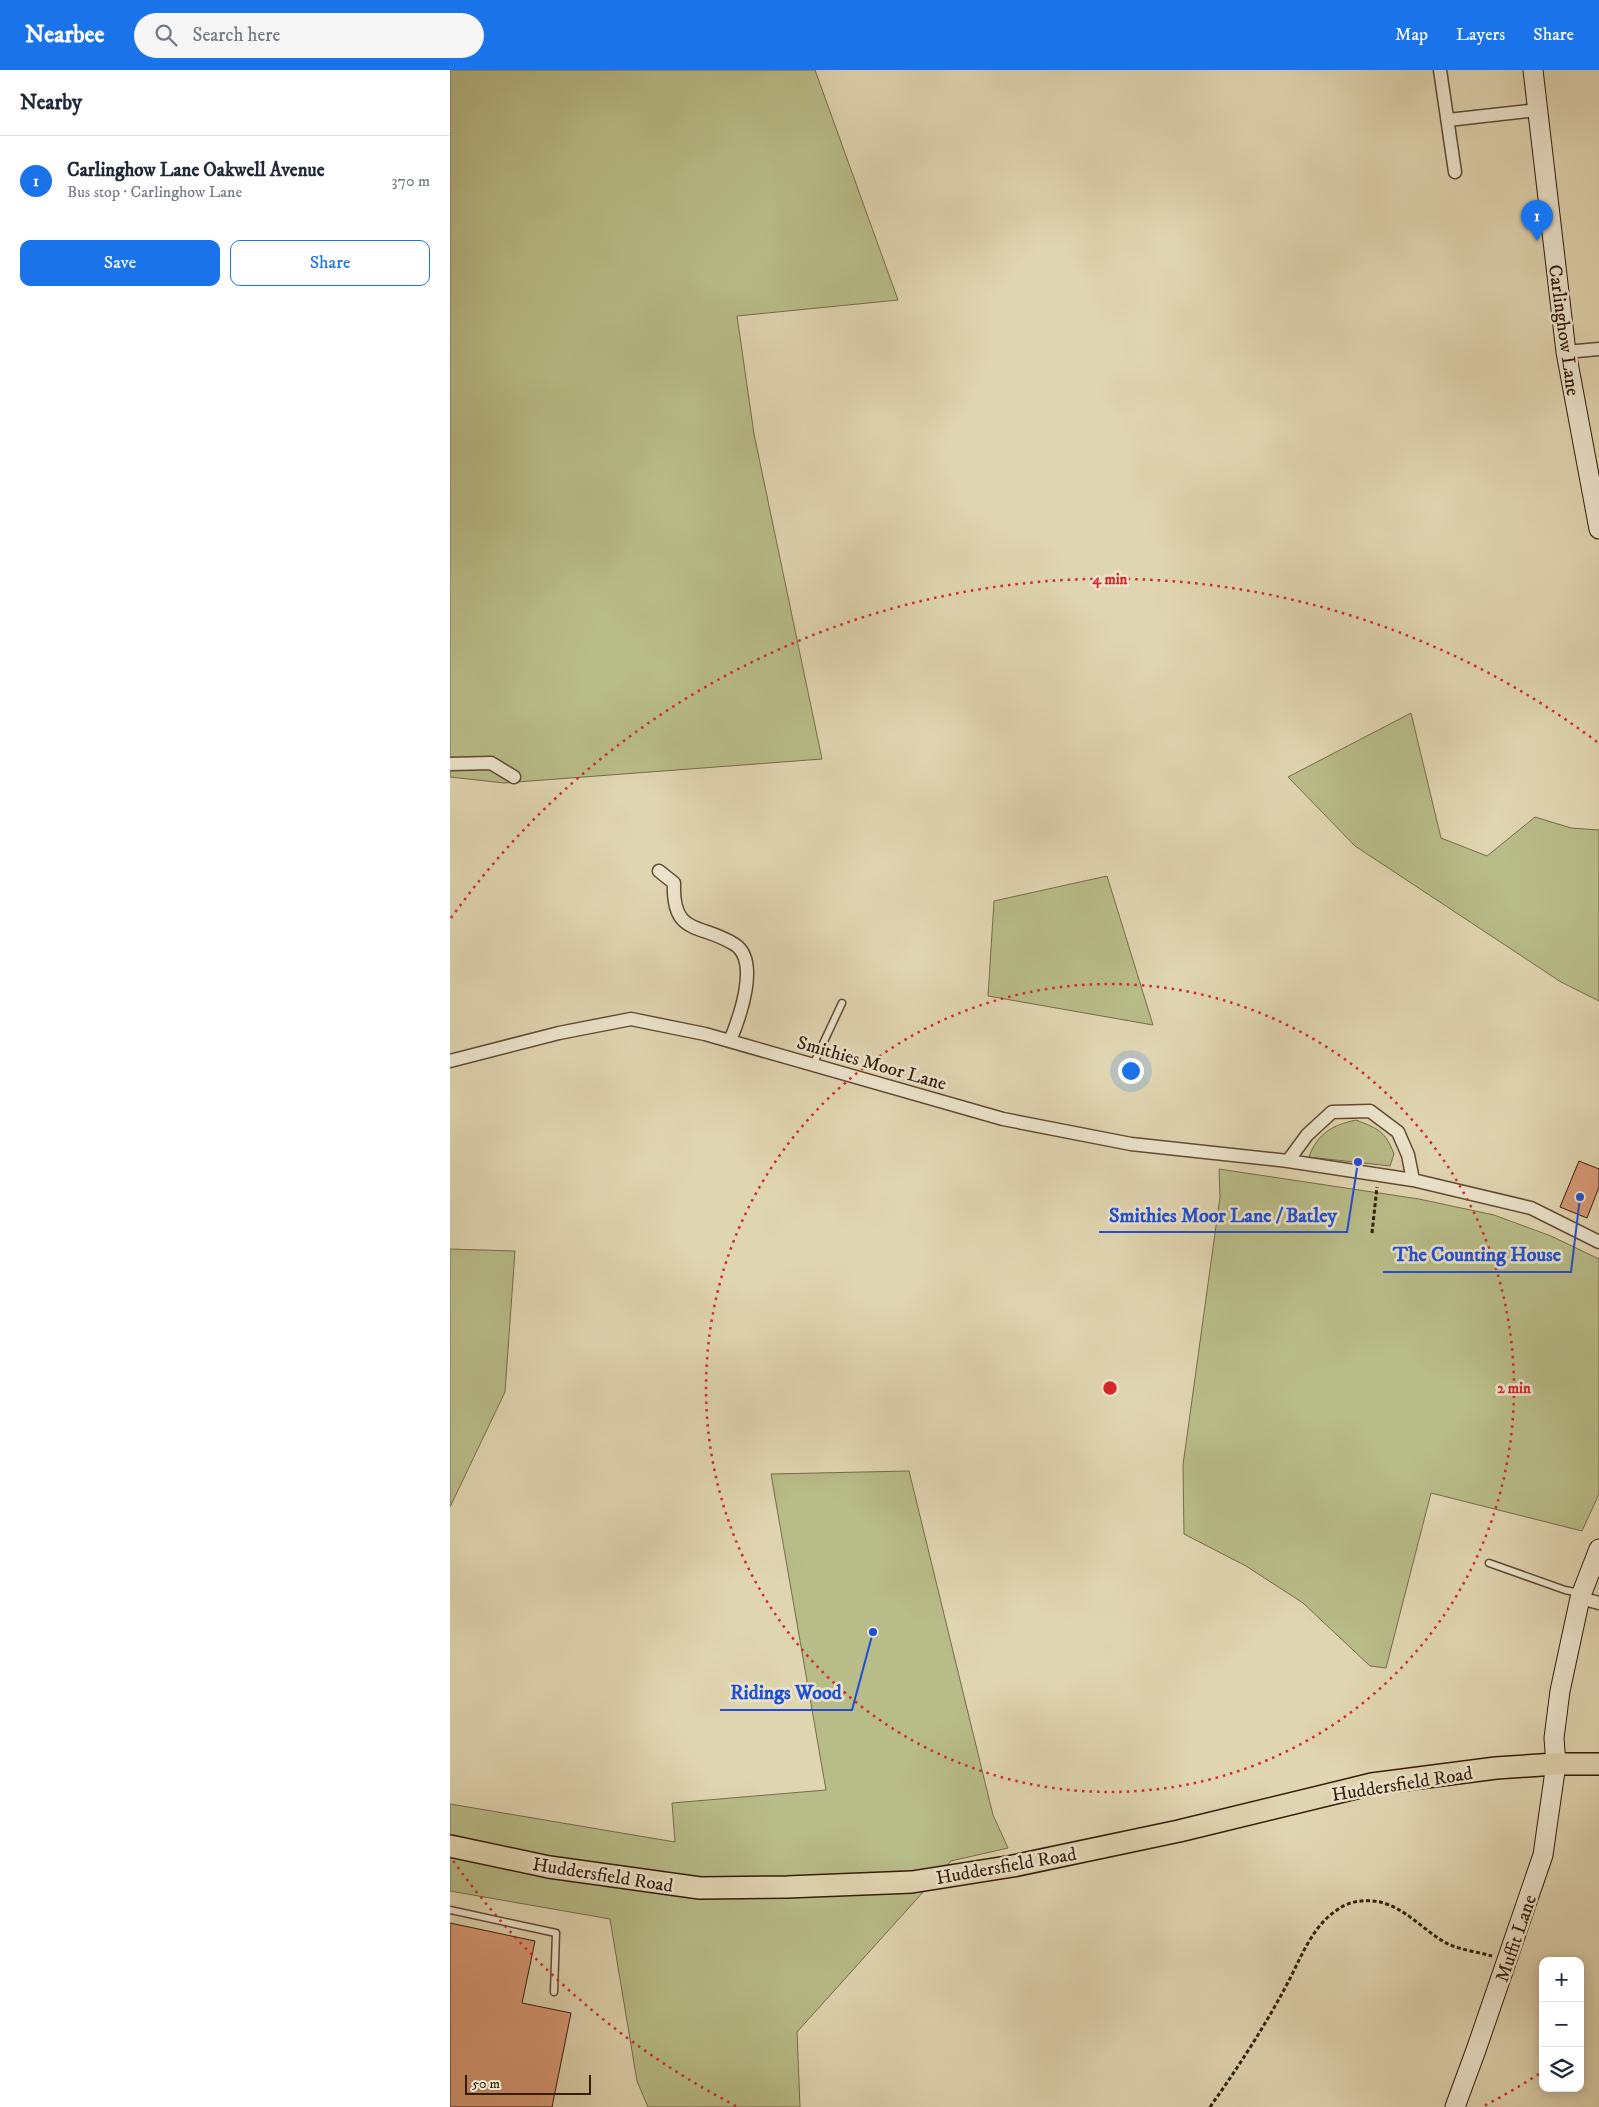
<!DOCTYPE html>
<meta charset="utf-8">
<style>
:root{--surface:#fff;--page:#f6f6f7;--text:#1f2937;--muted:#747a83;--line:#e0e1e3;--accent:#1a73e8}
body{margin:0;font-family:"IM FELL DW Pica",serif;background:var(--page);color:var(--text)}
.controls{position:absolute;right:15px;bottom:15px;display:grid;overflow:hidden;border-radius:10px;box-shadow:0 2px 12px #0003}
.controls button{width:45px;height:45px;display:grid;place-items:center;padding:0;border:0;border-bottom:1px solid var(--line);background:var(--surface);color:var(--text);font:25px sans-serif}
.scale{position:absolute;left:15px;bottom:12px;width:126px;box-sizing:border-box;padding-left:5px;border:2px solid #351c08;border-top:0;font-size:14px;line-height:18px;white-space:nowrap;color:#351c08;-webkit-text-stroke:4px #ebe4cc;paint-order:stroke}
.you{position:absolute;left:680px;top:1000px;width:18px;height:18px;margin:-12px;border:4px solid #fff;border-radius:50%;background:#1a73e8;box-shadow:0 0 0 8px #1a73e833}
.badge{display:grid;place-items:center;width:32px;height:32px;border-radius:50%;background:var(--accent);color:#fff;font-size:16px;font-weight:700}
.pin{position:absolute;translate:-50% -41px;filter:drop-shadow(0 1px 2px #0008)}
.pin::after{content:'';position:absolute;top:26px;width:18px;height:15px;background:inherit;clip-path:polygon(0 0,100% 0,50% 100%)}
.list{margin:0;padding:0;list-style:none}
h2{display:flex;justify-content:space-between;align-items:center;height:65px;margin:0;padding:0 20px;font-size:21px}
h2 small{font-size:16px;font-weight:400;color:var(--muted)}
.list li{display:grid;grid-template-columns:32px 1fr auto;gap:15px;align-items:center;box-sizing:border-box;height:90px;padding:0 20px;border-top:1px solid var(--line)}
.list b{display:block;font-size:19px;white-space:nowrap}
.list p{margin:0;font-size:16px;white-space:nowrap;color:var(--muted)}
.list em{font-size:16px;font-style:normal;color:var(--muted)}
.actions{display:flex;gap:10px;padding:15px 20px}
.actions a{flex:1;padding:11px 0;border:1px solid var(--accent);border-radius:10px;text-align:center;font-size:18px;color:var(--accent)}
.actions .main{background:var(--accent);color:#fff}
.icon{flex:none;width:28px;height:28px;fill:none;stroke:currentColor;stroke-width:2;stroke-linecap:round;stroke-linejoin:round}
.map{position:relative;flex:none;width:1149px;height:2037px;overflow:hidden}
header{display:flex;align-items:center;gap:30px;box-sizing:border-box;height:70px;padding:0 25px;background:var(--accent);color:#fff}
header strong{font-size:24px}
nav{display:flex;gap:28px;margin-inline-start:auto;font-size:18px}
.search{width:350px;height:45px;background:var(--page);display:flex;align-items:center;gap:12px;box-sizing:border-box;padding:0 18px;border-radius:28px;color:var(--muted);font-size:19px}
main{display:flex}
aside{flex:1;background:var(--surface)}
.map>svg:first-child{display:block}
.green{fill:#b8bc88;stroke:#766c48}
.building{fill:#d99a76;stroke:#351c08}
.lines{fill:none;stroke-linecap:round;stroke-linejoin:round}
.lane-casing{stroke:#604a32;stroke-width:9}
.street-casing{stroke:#604a32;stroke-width:15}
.secondary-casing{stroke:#351c08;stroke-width:21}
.primary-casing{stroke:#351c08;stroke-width:24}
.path{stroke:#351c08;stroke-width:3;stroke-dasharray:4 2.5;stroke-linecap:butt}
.lane{stroke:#ebe4cc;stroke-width:6}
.street{stroke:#ebe4cc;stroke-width:12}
.secondary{stroke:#ebe4cc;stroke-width:19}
.primary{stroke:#e0d5b1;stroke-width:21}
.ring{fill:none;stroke:#d62828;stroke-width:2.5;stroke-dasharray:2.5 5}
.labels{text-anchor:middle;stroke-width:5;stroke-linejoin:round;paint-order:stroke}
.street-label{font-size:19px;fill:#351c08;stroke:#ebe4cc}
.centre{fill:#d62828;stroke:#ebe4cc;stroke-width:2.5}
.ring-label{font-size:15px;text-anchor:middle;font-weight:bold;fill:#d62828;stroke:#ebe4cc;stroke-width:5;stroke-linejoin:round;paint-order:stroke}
.leader{fill:none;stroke:#1d4ed8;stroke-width:2}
.callout-dot{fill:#1d4ed8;stroke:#ebe4cc;stroke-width:2}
.callout-label{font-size:20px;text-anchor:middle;font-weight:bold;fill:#1d4ed8;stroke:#ebe4cc;stroke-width:5;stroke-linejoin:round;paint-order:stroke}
</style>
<header>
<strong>Nearbee</strong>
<div class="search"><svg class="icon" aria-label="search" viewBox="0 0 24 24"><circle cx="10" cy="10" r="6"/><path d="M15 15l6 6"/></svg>Search here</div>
<nav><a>Map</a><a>Layers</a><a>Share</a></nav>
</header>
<main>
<aside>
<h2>Nearby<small></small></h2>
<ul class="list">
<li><span class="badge">1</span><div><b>Carlinghow Lane Oakwell Avenue</b><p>Bus stop · Carlinghow Lane</p></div><em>370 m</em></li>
</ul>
<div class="actions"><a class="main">Save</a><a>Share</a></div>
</aside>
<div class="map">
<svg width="1149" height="2037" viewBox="0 0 1149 2037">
<rect width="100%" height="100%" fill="#e0d5b1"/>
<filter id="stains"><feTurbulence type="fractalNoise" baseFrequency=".004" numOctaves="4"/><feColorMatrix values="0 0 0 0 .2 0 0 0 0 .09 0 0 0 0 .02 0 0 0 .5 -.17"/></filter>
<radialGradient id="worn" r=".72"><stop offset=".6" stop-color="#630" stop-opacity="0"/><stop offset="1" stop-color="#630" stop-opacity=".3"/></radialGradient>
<path class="green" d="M0,0H365L448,230L287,246L304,364L372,689L54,713L0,707Z
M961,643L991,768L1037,786L1085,747L1121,758L1149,760V931L1111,912L905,776L838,707Z
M657,806L703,955L538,926L544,831Z
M906,1050C929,1059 935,1061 944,1084L940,1096L859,1087C867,1064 882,1055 906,1050Z
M769,1099L969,1129L1044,1145L1101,1166L1149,1189V1424L1132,1461L981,1423L936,1598L920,1596L853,1533L796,1496L734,1464L733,1395L770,1127Z
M0,1179L65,1181L55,1322L0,1437Z
M459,1401L543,1745L558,1778L501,1791L347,1962L350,2037H198L187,2011L160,1849L0,1821V1734L225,1772L222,1733L376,1720L321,1404Z"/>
<path class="building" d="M1129,1091L1149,1099V1117L1137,1148L1110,1137Z
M0,1853L85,1871L72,1933L121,1943L102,2037H0Z"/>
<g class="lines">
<g class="lane-casing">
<path id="lane" d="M363,995L392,933
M1039,1493L1115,1520L1129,1523
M0,1840L106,1863L104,1922"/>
</g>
<g class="street-casing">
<path id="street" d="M990,0L1005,102
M998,50L1087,40
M1116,282L1149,279
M0,694L41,693L64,707
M209,801L224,813C222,866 250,853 284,874C311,890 289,949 280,971
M0,991L109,963L181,949L255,964L553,1049L681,1074L838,1091L963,1110L1081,1138L1149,1172
M838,1091L857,1065L882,1042L920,1041L948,1062L958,1085L963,1110
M1130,1528L1149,1533"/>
</g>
<g class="secondary-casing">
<path id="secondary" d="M1083,0L1116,282L1149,459
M1005,2037L1026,1980L1093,1785L1106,1694L1104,1668L1110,1621L1130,1528L1149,1479"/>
</g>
<g class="primary-casing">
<path id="primary" d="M0,1776L99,1797L250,1818L337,1817L462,1812L563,1796L729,1761L922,1714L1046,1698L1106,1694H1149"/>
</g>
<path class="path" d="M922,1163L927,1117
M760,2037C787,1999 813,1959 835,1918C850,1891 860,1858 887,1840C898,1831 916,1829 930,1832C956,1838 975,1862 998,1874C1011,1880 1028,1882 1042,1886"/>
<use href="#lane" class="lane"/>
<use href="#street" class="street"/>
<use href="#secondary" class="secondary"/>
<use href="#primary" class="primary"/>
</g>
<g class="ring">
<circle cx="660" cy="1318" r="404"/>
<path d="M1089 2004A809 809 0 0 1 1034 2036M286 2036A809 809 0 0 1 1 1788M1 848A809 809 0 0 1 1147 672"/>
</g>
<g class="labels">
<g class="street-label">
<text transform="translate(1115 260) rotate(82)" y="7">Carlinghow Lane</text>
<text transform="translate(422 992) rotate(16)" y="7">Smithies Moor Lane</text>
<text transform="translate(952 1713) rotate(-9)" y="7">Huddersfield Road</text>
<text transform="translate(556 1795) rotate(-10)" y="7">Huddersfield Road</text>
<text transform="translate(153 1804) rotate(9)" y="7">Huddersfield Road</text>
<text transform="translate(1065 1868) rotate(-71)" y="7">Muffit Lane</text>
</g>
</g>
<circle cx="660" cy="1318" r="8" class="centre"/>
<g class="ring-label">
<text x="660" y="514">4 min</text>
<text x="1064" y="1323">2 min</text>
</g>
<path class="leader" d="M908 1092L897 1162H649M1130 1127L1121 1202H933M423 1562L402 1640H270"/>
<g class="callout-dot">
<circle cx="908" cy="1092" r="5"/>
<circle cx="1130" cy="1127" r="5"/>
<circle cx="423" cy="1562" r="5"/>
</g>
<g class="callout-label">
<text x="773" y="1152">Smithies Moor Lane / Batley</text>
<text x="1027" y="1191">The Counting House</text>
<text x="336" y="1629">Ridings Wood</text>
</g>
<rect width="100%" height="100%" filter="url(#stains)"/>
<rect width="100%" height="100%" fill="url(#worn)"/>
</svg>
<div class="controls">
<button>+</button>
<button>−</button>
<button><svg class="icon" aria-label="layers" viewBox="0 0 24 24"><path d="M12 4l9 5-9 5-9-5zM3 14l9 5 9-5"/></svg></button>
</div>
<div class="scale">50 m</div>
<div class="you"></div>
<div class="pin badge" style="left:1087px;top:171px">1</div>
</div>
</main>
